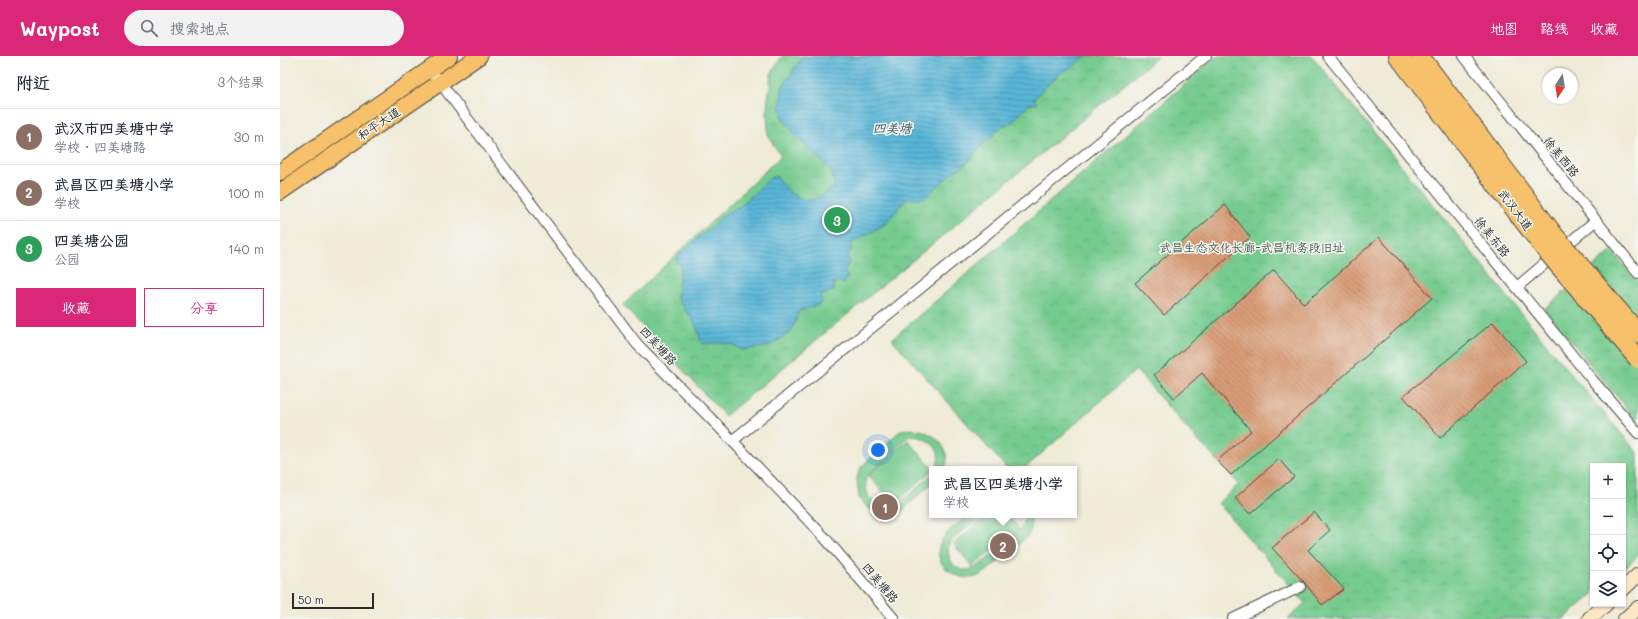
<!DOCTYPE html>
<html lang="zh">
<meta charset="utf-8">
<style>
:root{--surface:#fff;--page:#f2f2f3;--text:#1f2937;--muted:#747a83;--line:#e0e1e3;--accent:#db2777}
body{margin:0;font-family:Mali,"LXGW WenKai TC",sans-serif;background:var(--page);color:var(--text)}
.controls{position:absolute;right:12px;bottom:12px;display:grid;overflow:hidden;border-radius:0px;box-shadow:0 1px 3px #0004}
.controls button{width:36px;height:36px;display:grid;place-items:center;padding:0;border:0;border-bottom:1px solid var(--line);background:var(--surface);color:var(--text);font:20px sans-serif}
.compass{position:absolute;left:1262px;top:12px;width:36px;height:36px;border-radius:50%;background:var(--surface);box-shadow:0 1px 3px #0004;rotate:192deg}
.scale{position:absolute;left:12px;bottom:10px;width:82px;box-sizing:border-box;padding-left:4px;border:2px solid #2b2b2b;border-top:0;font-size:11px;line-height:14px;white-space:nowrap;color:#2b2b2b;-webkit-text-stroke:3px #f6f6f2;paint-order:stroke}
.you{position:absolute;left:598px;top:394px;width:14px;height:14px;margin:-10px;border:3px solid #fff;border-radius:50%;background:#1a73e8;box-shadow:0 0 0 6px #1a73e833}
.badge{display:grid;place-items:center;width:26px;height:26px;border-radius:50%;background:var(--accent);color:#fff;font-size:13px;font-weight:700}
.pin{position:absolute;translate:-50% -50%;border:2px solid #fff;box-shadow:0 1px 4px #0006}
.popup{position:absolute;left:649px;top:410px;width:148px;height:52px;box-sizing:border-box;display:grid;place-content:center;border-radius:0px;background:var(--surface);filter:drop-shadow(0 1px 3px #0005);font-size:13px;white-space:nowrap;color:var(--muted)}
.popup b{font-size:15px;color:var(--text)}
.popup::after{content:'';position:absolute;left:50%;top:100%;margin-left:-8px;border:8px solid transparent;border-top-color:var(--surface)}
.list{margin:0;padding:0;list-style:none}
h2{display:flex;justify-content:space-between;align-items:center;height:52px;margin:0;padding:0 16px;font-size:17px}
h2 small{font-size:13px;font-weight:400;color:var(--muted)}
.list li{display:grid;grid-template-columns:26px 1fr auto;gap:12px;align-items:center;box-sizing:border-box;height:56px;padding:0 16px;border-top:1px solid var(--line)}
.list b{display:block;font-size:15px;white-space:nowrap}
.list p{margin:0;font-size:13px;white-space:nowrap;color:var(--muted)}
.list em{font-size:13px;font-style:normal;color:var(--muted)}
.actions{display:flex;gap:8px;padding:12px 16px}
.actions a{flex:1;padding:9px 0;border:1px solid var(--accent);border-radius:0px;text-align:center;font-size:14px;color:var(--accent)}
.actions .main{background:var(--accent);color:#fff}
.icon{flex:none;width:22px;height:22px;fill:none;stroke:currentColor;stroke-width:2;stroke-linecap:round;stroke-linejoin:round}
.map{position:relative;flex:none;width:1358px;height:563px;overflow:hidden}
header{display:flex;align-items:center;gap:24px;box-sizing:border-box;height:56px;padding:0 20px;background:var(--accent);color:#fff}
header strong{font-size:19px}
nav{display:flex;gap:22px;margin-inline-start:auto;font-size:14px}
.search{width:280px;height:36px;background:var(--page);display:flex;align-items:center;gap:10px;box-sizing:border-box;padding:0 14px;border-radius:22px;color:var(--muted);font-size:15px}
main{display:flex}
aside{flex:1;background:var(--surface)}
.map>svg:first-child{display:block}
.park{fill:url(#park-crowns);stroke:#507b5d}
.pitch{fill:#76cb8f;stroke:#507b5d}
.water{fill:url(#water-rules);stroke:#427081}
.building{fill:url(#building-back-hatch)}
.lines{fill:none;stroke-linecap:round;stroke-linejoin:round}
.street-casing{stroke:#484845;stroke-width:12}
.secondary-casing{stroke:#484845;stroke-width:16}
.primary-casing{stroke:#484845;stroke-width:18}
.highway-casing{stroke:#484845;stroke-width:20}
.street{stroke:#fff;stroke-width:10}
.secondary{stroke:#fce6c4;stroke-width:14}
.primary{stroke:#f7c06b;stroke-width:16}
.highway{stroke:#f7c06b;stroke-width:18}
.highway-bridge-casing{stroke:#484845;stroke-width:20;stroke-linecap:butt}
.highway-bridge{stroke:#f7c06b;stroke-width:18}
.labels{text-anchor:middle;stroke-width:3;stroke-linejoin:round;paint-order:stroke}
.street-label{font-size:12px;fill:#2b2b2b;stroke:#f6f6f2}
.park-label{font-size:12px;fill:#425b49;stroke:#f6f6f2}
.water-label{font-size:13px;font-style:italic;fill:#3b5c67;stroke:#f6f6f2}
</style>
<header>
<strong>Waypost</strong>
<div class="search"><svg class="icon" aria-label="search" viewBox="0 0 24 24"><circle cx="10" cy="10" r="6"/><path d="M15 15l6 6"/></svg>搜索地点</div>
<nav><a>地图</a><a>路线</a><a>收藏</a></nav>
</header>
<main>
<aside>
<h2>附近<small>3个结果</small></h2>
<ul class="list">
<li><span class="badge" style="background:#8d6e63">1</span><div><b>武汉市四美塘中学</b><p>学校 · 四美塘路</p></div><em>30 m</em></li>
<li><span class="badge" style="background:#8d6e63">2</span><div><b>武昌区四美塘小学</b><p>学校</p></div><em>100 m</em></li>
<li><span class="badge" style="background:#2e9e5b">3</span><div><b>四美塘公园</b><p>公园</p></div><em>140 m</em></li>
</ul>
<div class="actions"><a class="main">收藏</a><a>分享</a></div>
</aside>
<div class="map">
<svg width="1358" height="563" viewBox="0 0 1358 563">
<defs>
<pattern id="park-crowns" width="20" height="18" patternUnits="userSpaceOnUse"><rect width="20" height="18" fill="#76cb8f"/><path d="M2 6a3 3 0 1 1 6 0M12 15a3 3 0 1 1 6 0" fill="none" stroke="#66ae7c"/></pattern>
<pattern id="water-rules" width="6" height="5" patternUnits="userSpaceOnUse"><rect width="6" height="5" fill="#59b6d7"/><path d="M0 2.5h6" fill="none" stroke="#4a94af"/></pattern>
<pattern id="building-back-hatch" width="6" height="6" patternUnits="userSpaceOnUse"><rect width="6" height="6" fill="#d99d77"/><path d="M-1 5l2 2M0 0l6 6M5-1l2 2" fill="none" stroke="#b08062"/></pattern>
</defs>
<rect width="100%" height="100%" fill="#f6f6f2"/>
<filter id="ink" filterUnits="userSpaceOnUse"><feTurbulence type="fractalNoise" baseFrequency=".025" numOctaves="2"/><feDisplacementMap in="SourceGraphic" scale="8" xChannelSelector="R" yChannelSelector="G"/><feConvolveMatrix kernelMatrix="1 2 1 2 8 2 1 2 1" color-interpolation-filters="sRGB"/></filter>
<filter id="wash" filterUnits="userSpaceOnUse"><feTurbulence type="fractalNoise" baseFrequency=".012" numOctaves="4" result="noise"/><feDisplacementMap in="SourceGraphic" scale="16" xChannelSelector="R" yChannelSelector="G"/><feGaussianBlur stdDeviation="0.9" result="paint"/><feColorMatrix in="noise" values="0 0 0 0 0 0 0 0 0 0 0 0 0 0 0 0 0 1.4 0 .05"/><feComposite in="paint" operator="in"/></filter>
<g filter="url(#wash)">
<rect width="100%" height="100%" fill="#efebd7"/>
<path class="park" d="M502,0H879L445,360L343,249L501,100L488,80L487,52L491,18Z
M937,0H1032L1289,316L1358,397V500L1343,513V410H1313V538L1284,563H1008L1025,547L938,447L959,428L912,378L856,314L744,413H727L612,283Z
M1332,195L1358,226V366L1264,253Z"/>
<path class="pitch" d="M634,373C653,375 673,392 665,413H657C658,408 659,401 658,396C653,385 638,378 628,381L586,421C584,443 594,451 616,451L652,418V427L620,457L603,458L596,456L587,451L579,443L577,422L581,411L621,374Z
M628,384L653,413L615,448L588,420Z
M690,459H703C694,467 676,478 670,487C666,493 669,503 673,508C678,514 685,515 692,513C701,511 737,477 744,469L743,459H751V473L747,481C737,489 705,519 696,521C675,526 649,506 662,484C667,474 681,466 690,459Z
M707,459H728L739,473L692,511L674,488Z"/>
<path class="water" d="M523,0H805L794,10L783,15L762,34L754,43L757,47L750,48L733,65L714,76L713,80L706,85L686,108L671,118L645,142H627L605,168L572,187L571,195L567,200L569,207L564,216L568,220L564,228L557,225L554,227V235L548,236L540,241L542,244L539,249L519,255L511,276L489,290L462,294C451,285 435,286 422,288L414,265L397,243L401,209L396,206L398,200L448,156L462,149L490,122L496,120C515,146 529,154 555,130L551,114L519,83L503,63L500,49L503,30Z"/>
<g id="blocks">
<path class="building" d="M945,149L970,181L884,259L855,227Z
M1099,181L1152,242L951,419L937,405L971,375L922,317L894,342L874,319L994,214L1024,248Z
M1213,266L1246,305L1160,382L1123,340Z
M999,403L1014,421L970,458L955,442Z
M1034,456L1050,474L1028,494L1064,533L1042,549L1024,526L992,492Z"/>
</g>
</g>
<g filter="url(#ink)">
<use href="#blocks" fill-opacity="0" stroke="#484845" stroke-width="1"/>
<g class="lines">
<g class="street-casing">
<path id="street" d="M1048,0L1309,320L1358,377
M1184,0L1358,217
M150,13L357,288L444,376L545,482L614,563
M1237,231L1315,165
M452,385L926,0
M953,563L1020,531"/>
</g>
<g class="secondary-casing">
<path id="secondary" d="M1343,533L1358,519
M1309,563L1326,548
M1345,563L1358,552"/>
</g>
<g class="primary-casing">
<path id="primary" d="M0,116L169,0
M0,136L199,0"/>
</g>
<g class="highway-casing">
<path id="highway" d="M1118,0L1232,150
M1140,0L1244,139"/>
</g>
<use href="#street" class="street"/>
<use href="#secondary" class="secondary"/>
<use href="#primary" class="primary"/>
<use href="#highway" class="highway"/>
<g class="highway-bridge-casing">
<path id="highway-bridge" d="M1244,139L1275,180L1358,277
M1232,150L1263,191L1358,303"/>
</g>
<use href="#highway-bridge" class="highway-bridge"/>
</g>
</g>
<g class="labels">
<g class="street-label">
<text transform="translate(99 68) rotate(-34)" y="4">和平大道</text>
<text transform="translate(1281 101) rotate(51)" y="4">徐美西路</text>
<text transform="translate(1235 154) rotate(53)" y="4">武汉大道</text>
<text transform="translate(1212 181) rotate(51)" y="4">徐美东路</text>
<text transform="translate(378 290) rotate(47)" y="4">四美塘路</text>
<text transform="translate(600 527) rotate(50)" y="4">四美塘路</text>
</g>
<g class="park-label">
<text x="972" y="196">武昌生态文化长廊-武昌机务段旧址</text>
</g>
<g class="water-label">
<text x="612" y="77">四美塘</text>
</g>
</g>
</svg>
<div class="controls">
<button>+</button>
<button>−</button>
<button><svg class="icon" aria-label="locate" viewBox="0 0 24 24"><circle cx="12" cy="12" r="6"/><path d="M12 2v4M12 18v4M2 12h4M18 12h4"/></svg></button>
<button><svg class="icon" aria-label="layers" viewBox="0 0 24 24"><path d="M12 4l9 5-9 5-9-5zM3 14l9 5 9-5"/></svg></button>
</div>
<svg class="compass" viewBox="-18 -18 36 36"><path d="M0-13l5 13h-10z" fill="#e53935"/><path d="M0 13l5-13h-10z" fill="#747a83"/></svg>
<div class="scale">50 m</div>
<div class="you"></div>
<div class="pin badge" style="left:605px;top:451px;background:#8d6e63">1</div>
<div class="pin badge" style="left:723px;top:490px;background:#8d6e63">2</div>
<div class="popup"><b>武昌区四美塘小学</b>学校</div>
<div class="pin badge" style="left:557px;top:164px;background:#2e9e5b">3</div>
</div>
</main>
